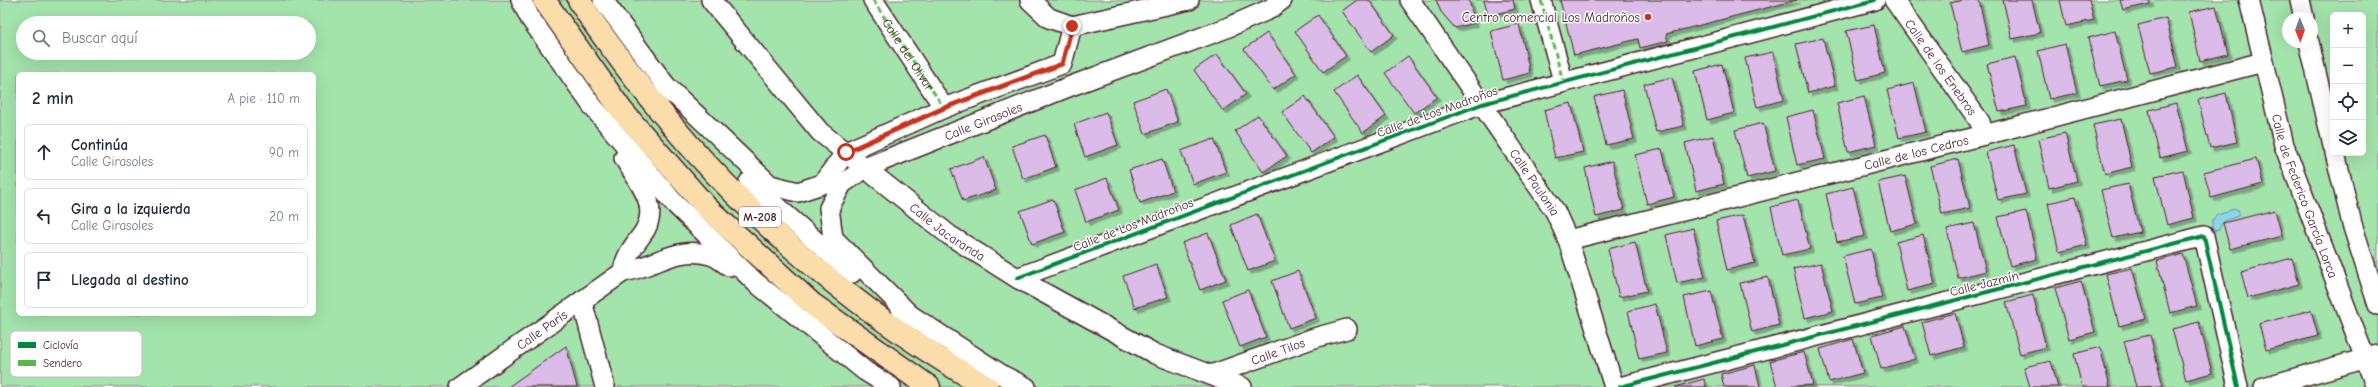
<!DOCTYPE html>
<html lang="es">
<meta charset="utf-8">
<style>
:root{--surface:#fff;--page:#f2f2f3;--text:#1f2937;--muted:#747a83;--line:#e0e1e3}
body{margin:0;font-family:"Comic Neue",sans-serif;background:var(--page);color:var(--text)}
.controls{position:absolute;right:12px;top:12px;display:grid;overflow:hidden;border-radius:6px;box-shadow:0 4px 16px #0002}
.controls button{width:36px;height:36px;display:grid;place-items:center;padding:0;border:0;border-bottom:1px solid var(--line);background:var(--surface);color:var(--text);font:20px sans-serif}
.compass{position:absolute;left:2282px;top:12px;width:36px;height:36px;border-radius:50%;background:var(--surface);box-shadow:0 4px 16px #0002;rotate:179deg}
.stop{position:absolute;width:12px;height:12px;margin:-9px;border:3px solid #c8321e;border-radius:50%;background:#fff}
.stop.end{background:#c8321e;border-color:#fff;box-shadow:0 1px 4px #0008}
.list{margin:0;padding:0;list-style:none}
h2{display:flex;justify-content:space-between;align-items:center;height:52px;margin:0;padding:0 16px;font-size:17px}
h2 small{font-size:13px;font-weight:400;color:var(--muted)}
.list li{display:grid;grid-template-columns:26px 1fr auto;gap:12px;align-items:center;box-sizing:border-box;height:56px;margin:0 8px 8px;padding:0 8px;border:1px solid var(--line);border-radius:6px}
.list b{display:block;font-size:15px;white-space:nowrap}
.list p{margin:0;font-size:13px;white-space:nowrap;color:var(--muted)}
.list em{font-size:13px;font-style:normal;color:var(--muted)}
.icon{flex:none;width:22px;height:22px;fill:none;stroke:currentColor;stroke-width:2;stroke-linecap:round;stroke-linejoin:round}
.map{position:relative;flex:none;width:2378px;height:387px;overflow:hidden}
.search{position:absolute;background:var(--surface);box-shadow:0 4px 16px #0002;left:16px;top:16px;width:300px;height:44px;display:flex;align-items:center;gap:10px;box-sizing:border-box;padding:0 14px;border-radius:22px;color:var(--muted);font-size:15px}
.panel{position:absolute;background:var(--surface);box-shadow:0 4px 16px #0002;left:16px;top:72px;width:300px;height:244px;border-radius:6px}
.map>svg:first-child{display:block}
.green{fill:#a3e3ac;stroke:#76816c;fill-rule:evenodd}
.water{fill:#8ad7e9;stroke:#708d9d}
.building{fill:#dbbbe8;stroke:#4a1f2b;filter:url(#shadow)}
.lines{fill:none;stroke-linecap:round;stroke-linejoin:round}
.minor-casing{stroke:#4a1f2b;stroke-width:22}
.major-casing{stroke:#4a1f2b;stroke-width:25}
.minor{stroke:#fff;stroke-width:19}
.major{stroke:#fbddab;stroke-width:22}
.quiet{stroke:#58b947;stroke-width:3;stroke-dasharray:6 3;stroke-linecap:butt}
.cycleway-casing{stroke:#fff;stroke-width:6}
.cycleway{stroke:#00873e;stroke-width:4}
.route{stroke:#c8321e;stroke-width:5}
.poi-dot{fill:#c8321e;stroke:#fff;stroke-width:1.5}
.labels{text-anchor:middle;stroke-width:3;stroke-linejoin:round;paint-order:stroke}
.shield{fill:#fff;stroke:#80626b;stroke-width:1}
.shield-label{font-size:12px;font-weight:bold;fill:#4a1f2b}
.poi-label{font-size:13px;fill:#4a1f2b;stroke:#fff;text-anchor:end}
.street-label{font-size:13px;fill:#4a1f2b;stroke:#fff}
.key{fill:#fff;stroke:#c9bcbf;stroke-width:1}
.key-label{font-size:11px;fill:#4a1f2b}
</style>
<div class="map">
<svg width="2378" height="387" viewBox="0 0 2378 387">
<defs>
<filter id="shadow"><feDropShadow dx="3.5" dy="3.5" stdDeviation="0" flood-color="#0004"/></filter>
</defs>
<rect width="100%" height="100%" fill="#fff"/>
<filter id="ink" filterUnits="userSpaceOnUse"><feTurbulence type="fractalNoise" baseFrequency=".025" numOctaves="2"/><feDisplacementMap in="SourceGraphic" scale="8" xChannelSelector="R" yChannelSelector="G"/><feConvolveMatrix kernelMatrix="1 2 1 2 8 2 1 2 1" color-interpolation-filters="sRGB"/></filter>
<g filter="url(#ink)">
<path class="green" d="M0,0H2378V387H0ZM2333,15H2363V153H2333ZM2288,18H2312V42H2288ZM23,23H309V53H23ZM18,74H314V314H18Z"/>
<path class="water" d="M2235,209L2239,210L2238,216L2223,222L2218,231L2212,230V221L2217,214Z"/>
<path class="building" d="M1357,0H1369L1394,35L1371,52L1342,11Z
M1436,0H1469L1475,23L1455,28L1441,12Z
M1484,0H1513L1515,9L1488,16Z
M1560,0H1797L1666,34L1668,41L1640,48L1638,39L1574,55Z
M1964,0H1979L1989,45L1962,52L1950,3Z
M2003,0H2032L2040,33L2012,39Z
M2060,0H2089L2094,20L2066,26Z
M2120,0H2150V4L2123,10Z
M2216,6L2228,54L2200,61L2189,12Z
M1318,15L1346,56L1323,72L1295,31Z
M2166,18L2178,67L2150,73L2138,25Z
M1519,24L1530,73L1503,80L1491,31Z
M1874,25L1885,73L1858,80L1846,31Z
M2115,31L2127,80L2100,86L2088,38Z
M1267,33L1296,74L1273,90L1244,49Z
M1823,38L1835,86L1808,93L1796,44Z
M2065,44L2077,93L2049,99L2038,51Z
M1773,52L1784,100L1757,107L1745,58Z
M1217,54L1246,94L1223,111L1194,70Z
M1408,56L1437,97L1414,113L1385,73Z
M2015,57L2027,106L1999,112L1987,64Z
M1722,64L1734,113L1707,120L1695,71Z
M1357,75L1386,116L1363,133L1334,92Z
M1672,77L1684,126L1656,132L1644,84Z
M1914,83L1926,132L1899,138L1887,90Z
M1166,89L1178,122L1145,134L1133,101Z
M1622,90L1634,139L1606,145L1594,97Z
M2226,93L2237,142L2210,148L2198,100Z
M1305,96L1334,137L1311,153L1282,112Z
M1864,96L1876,145L1848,152L1837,103Z
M1571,103L1583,152L1555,158L1544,110Z
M2176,103L2188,151L2160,158L2149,110Z
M1813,110L1825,159L1797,165L1786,117Z
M1106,112L1118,145L1085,157L1074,124Z
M1258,115L1287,156L1263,172L1235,131Z
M2121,119L2132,167L2105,174L2093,125Z
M1763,123L1775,171L1747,178L1735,130Z
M2065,133L2077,181L2049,188L2038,139Z
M1045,135L1056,167L1023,179L1012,146Z
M1713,136L1724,184L1696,191L1685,143Z
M1214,139L1226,172L1193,184L1181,151Z
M2014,145L2026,194L1998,200L1986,152Z
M1662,149L1674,197L1647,204L1635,155Z
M984,157L996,190L963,201L951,169Z
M1162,159L1173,191L1140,203L1129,170Z
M1958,159L1970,208L1942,214L1930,166Z
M2256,159L2263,184L2211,198L2204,172Z
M1612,161L1624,210L1596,217L1585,168Z
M2183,170L2194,218L2167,225L2155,176Z
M1905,176L1917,224L1890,231L1878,182Z
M1107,178L1119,210L1086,222L1075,190Z
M2128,184L2140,232L2113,238L2101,190Z
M1853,187L1865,236L1837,242L1826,194Z
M2075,197L2087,245L2059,252L2048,203Z
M1053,199L1065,232L1032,244L1020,211Z
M1798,200L1810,249L1782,255L1771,207Z
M2275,210L2282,236L2230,249L2223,223Z
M2026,211L2037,259L2010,266L1998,217Z
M1257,214L1275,261L1248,271L1231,225Z
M1743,215L1755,263L1727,270L1716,221Z
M1974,223L1986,271L1958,278L1947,229Z
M1693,228L1705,277L1677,283L1666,235Z
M1208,233L1226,280L1200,290L1182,243Z
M1923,235L1935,284L1907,291L1896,242Z
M1635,242L1647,291L1619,297L1608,249Z
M1871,249L1882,298L1855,304L1843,256Z
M2183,254L2197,306L2170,313L2157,261Z
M2292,258L2299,284L2248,298L2241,272Z
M1821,263L1833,311L1805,318L1793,269Z
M1156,264L1168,297L1135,308L1123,276Z
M2132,268L2146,319L2119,326L2106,274Z
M1298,271L1316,318L1289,328L1272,281Z
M1768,277L1779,325L1752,332L1740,283Z
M2081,281L2095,332L2069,339L2055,288Z
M1248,290L1266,337L1240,347L1222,300Z
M1711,291L1723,339L1695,346L1684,297Z
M2033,295L2046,347L2020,354L2006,302Z
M1655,304L1667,353L1639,359L1628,311Z
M2311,310L2318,336L2266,350L2259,324Z
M1955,313L1964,347L1931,356L1922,322Z
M2199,322L2212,373L2186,380L2172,329Z
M1905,326L1915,359L1881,369L1872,335Z
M2150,335L2163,386L2136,387L2124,341Z
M1853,339L1863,373L1829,382L1820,349Z
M566,346L577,387H508Z
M2100,347L2110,387H2082L2074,354Z
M1804,352L1813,385L1777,387L1770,361Z
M2051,361L2058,387H2030L2024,367Z
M1755,365L1760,387H1724L1721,374Z
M1704,379L1706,387H1675Z"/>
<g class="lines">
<g class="minor-casing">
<g id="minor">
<path d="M521,0L530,18L593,107L675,204L755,282L865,371L891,387"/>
<path d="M603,0L672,94"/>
<path id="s1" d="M711,0L820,132L949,235L1017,278L1155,354L1242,387"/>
<path d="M873,0L944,108"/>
<path d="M1030,0L1049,18L1072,26"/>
<path id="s2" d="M1410,0L1555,211L1568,240L1614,387"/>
<path d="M1541,0L1563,81"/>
<path id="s3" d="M1894,0L1980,122L1984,135"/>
<path id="s4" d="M2249,0L2284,145L2376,387"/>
<path d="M2300,0L2304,18"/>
<path d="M2309,42L2333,146"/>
<path d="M665,85L770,185L798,192L822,184L846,152L944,108L1062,64L1072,26L1189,0"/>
<path d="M2335,153L2352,224L2378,305"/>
<path d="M749,182L852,273"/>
<path id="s5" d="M1568,240L1984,135L2263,62"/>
<path d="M623,272C625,257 632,248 641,236C663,208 639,183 624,158"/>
<path d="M1017,278L1482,104L1875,0"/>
<path d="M582,301L605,387"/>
<path d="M901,309L1002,375L1026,387"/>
<path id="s6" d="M911,316L833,238L829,208L842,184L867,167L1071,86L1224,29L1270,9L1282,0"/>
<path id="s7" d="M1211,375L1314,338L1347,329"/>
<path id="s8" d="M460,387L623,272C654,267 678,245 710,255C717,256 723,263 729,266"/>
<path d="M1620,387L2204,236L2238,387"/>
<path d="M2264,387L2378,355"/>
</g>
</g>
<g class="major-casing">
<path id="major" d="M544,0L622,111L707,208L812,304L929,387
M579,0C593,24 610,45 626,67C722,197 847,307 987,387"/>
</g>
<use href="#minor" class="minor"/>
<use href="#major" class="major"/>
<g class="quiet">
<path id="s9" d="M873,0L944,108"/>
<path d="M1541,0L1563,81"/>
</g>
<g class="cycleway-casing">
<path id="cycleway" d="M1017,278L1482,104L1875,0
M1620,387L2204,236L2238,387"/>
</g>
<use href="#cycleway" class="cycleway"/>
</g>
</g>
<g class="lines" filter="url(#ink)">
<path class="route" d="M846,152L944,108L1062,64L1072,26"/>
</g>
<circle class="poi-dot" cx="1648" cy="17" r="4"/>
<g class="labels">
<rect class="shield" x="739" y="207" width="42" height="20" rx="3"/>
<g class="shield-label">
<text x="760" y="221">M-208</text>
</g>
<g class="poi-label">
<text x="1640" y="22">Centro comercial Los Madroños</text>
</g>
<g class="street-label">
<text dy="5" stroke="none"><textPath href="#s9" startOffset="65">Calle del Olivar</textPath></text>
<text dy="5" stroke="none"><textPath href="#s3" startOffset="82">Calle de los Enebros</textPath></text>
<text transform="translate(1437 111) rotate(-20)" y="5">Calle de Los Madroños</text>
<text dy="5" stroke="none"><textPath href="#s6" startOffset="323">Calle Girasoles</textPath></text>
<text dy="5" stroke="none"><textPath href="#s5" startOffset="359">Calle de los Cedros</textPath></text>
<text dy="5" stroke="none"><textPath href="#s2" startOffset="221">Calle Paulonia</textPath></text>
<text dy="5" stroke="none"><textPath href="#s4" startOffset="204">Calle de Federico García Lorca</textPath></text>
<text transform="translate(1133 224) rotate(-21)" y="5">Calle de Los Madroños</text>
<text dy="5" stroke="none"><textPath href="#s1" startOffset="333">Calle Jacaranda</textPath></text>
<text transform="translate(1984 283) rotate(-14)" y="5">Calle Jazmín</text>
<text dy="5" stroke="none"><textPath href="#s8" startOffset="100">Calle París</textPath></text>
<text dy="5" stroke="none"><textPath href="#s7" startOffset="71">Calle Tilos</textPath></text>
</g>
</g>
<rect x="10" y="331" width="132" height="46" rx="6" class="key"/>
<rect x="18" y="342" width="18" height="6" fill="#00873e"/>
<rect x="18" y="360" width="18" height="6" fill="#58b947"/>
<g class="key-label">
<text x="43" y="349">Ciclovía</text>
<text x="43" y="367">Sendero</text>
</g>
</svg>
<div class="controls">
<button>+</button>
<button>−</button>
<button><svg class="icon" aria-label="locate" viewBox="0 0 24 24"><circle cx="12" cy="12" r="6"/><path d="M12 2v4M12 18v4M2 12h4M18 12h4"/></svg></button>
<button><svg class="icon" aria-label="layers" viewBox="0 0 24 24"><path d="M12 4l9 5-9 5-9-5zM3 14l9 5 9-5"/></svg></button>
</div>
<svg class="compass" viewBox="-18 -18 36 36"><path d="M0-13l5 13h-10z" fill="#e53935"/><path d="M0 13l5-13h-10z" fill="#747a83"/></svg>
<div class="stop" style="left:846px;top:152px"></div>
<div class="stop end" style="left:1072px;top:26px"></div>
<div class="search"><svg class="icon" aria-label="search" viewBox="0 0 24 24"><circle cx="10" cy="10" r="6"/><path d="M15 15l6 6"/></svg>Buscar aquí</div>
<section class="panel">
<h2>2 min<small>A pie · 110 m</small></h2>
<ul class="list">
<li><svg class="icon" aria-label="ahead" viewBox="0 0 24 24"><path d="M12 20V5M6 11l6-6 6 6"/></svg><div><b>Continúa</b><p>Calle Girasoles</p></div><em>90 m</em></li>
<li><svg class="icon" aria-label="left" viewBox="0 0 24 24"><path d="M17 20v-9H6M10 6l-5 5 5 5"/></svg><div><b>Gira a la izquierda</b><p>Calle Girasoles</p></div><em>20 m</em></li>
<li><svg class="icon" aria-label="arrive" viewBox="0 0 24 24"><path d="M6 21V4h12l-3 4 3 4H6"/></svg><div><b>Llegada al destino</b></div></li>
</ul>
</section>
</div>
